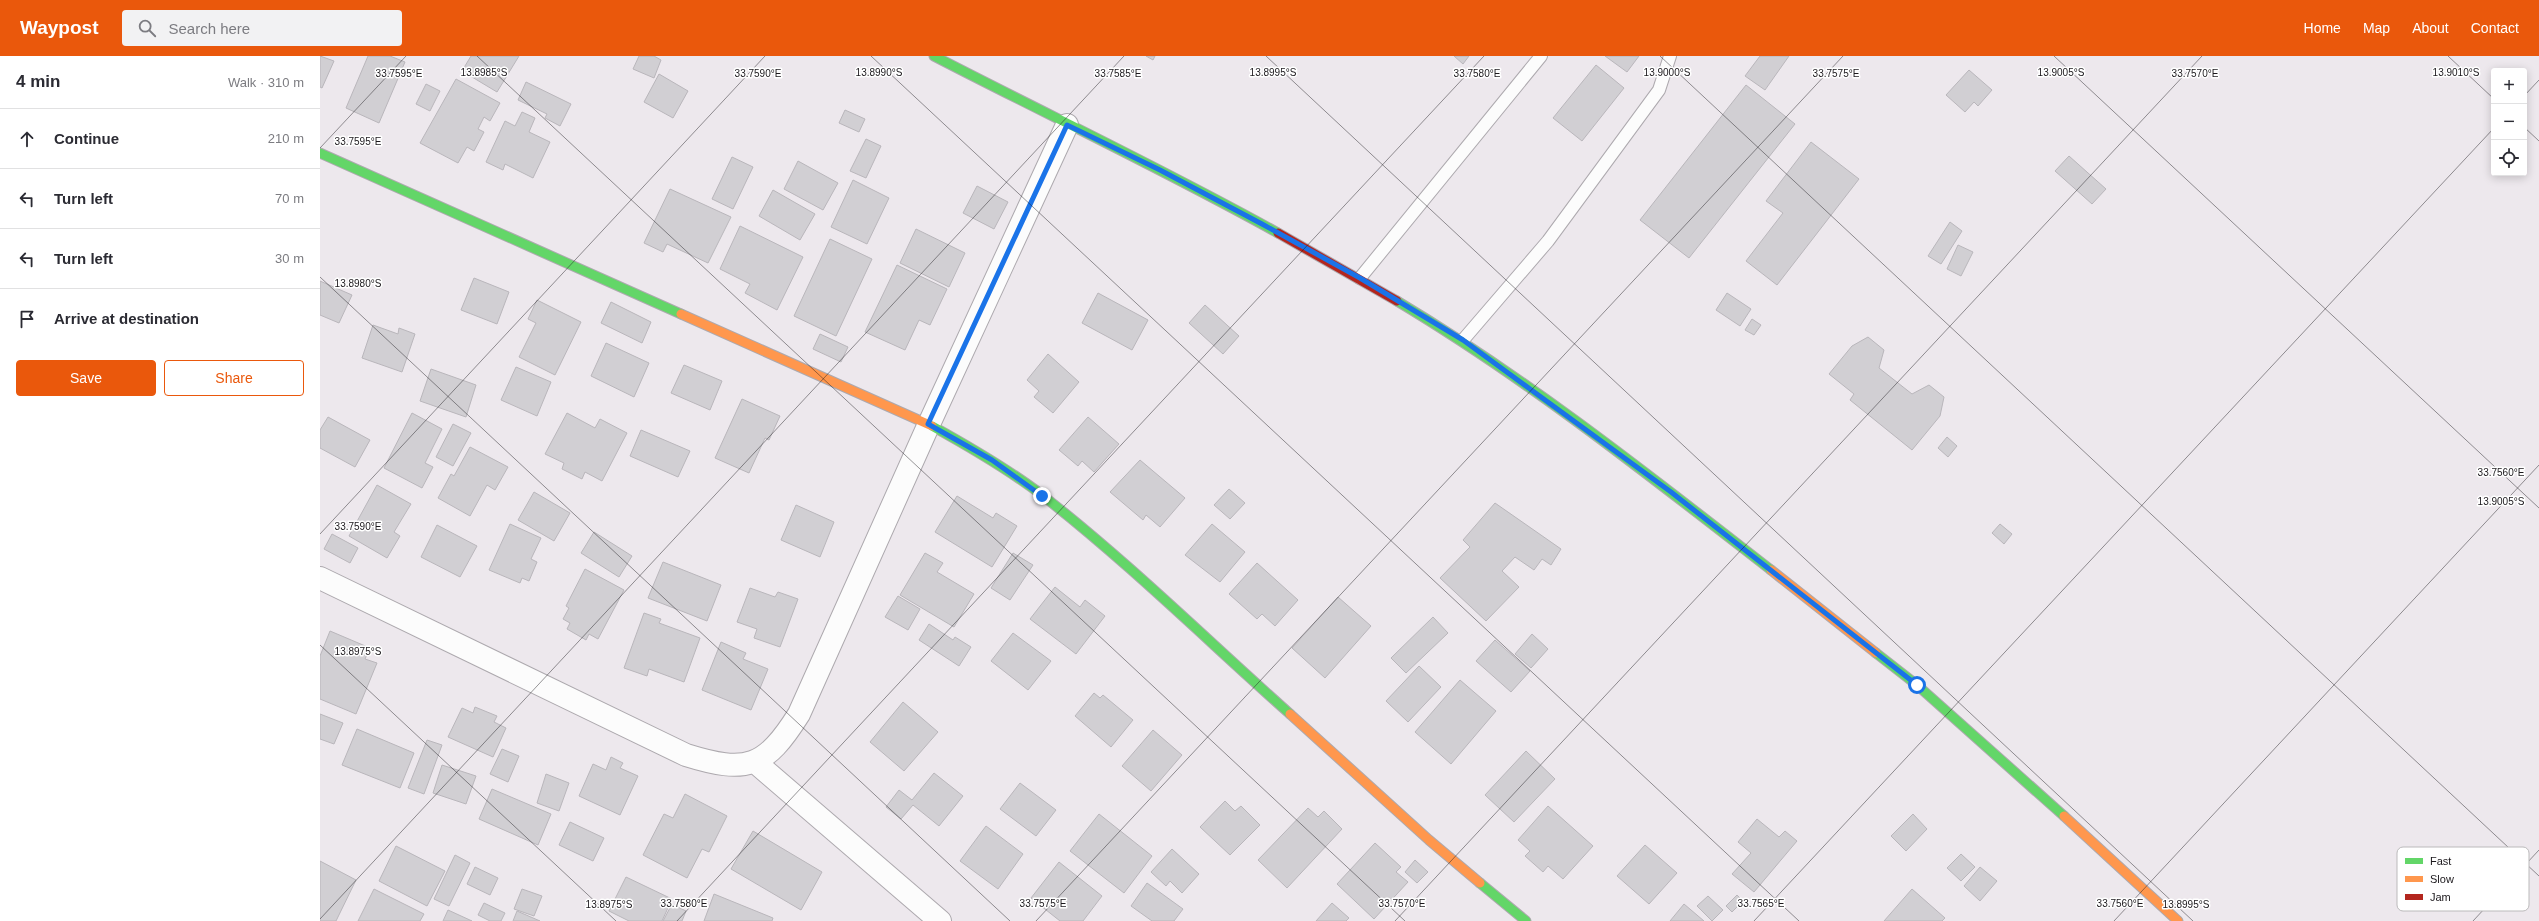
<!DOCTYPE html>
<meta charset="utf-8">
<style>
:root{--surface:#fff;--page:#f2f2f3;--text:#2b2b33;--muted:#7c7c81;--line:#e1e1e2;--accent:#ea580c}
body{margin:0;font-family:Arial,sans-serif;background:var(--page);color:var(--text)}
.controls{position:absolute;right:12px;top:12px;display:grid;overflow:hidden;border-radius:4px;box-shadow:0 2px 10px #0003}
.controls button{width:36px;height:36px;display:grid;place-items:center;padding:0;border:0;border-bottom:1px solid var(--line);background:var(--surface);color:var(--text);font:20px sans-serif}
.stop{position:absolute;width:12px;height:12px;margin:-9px;border:3px solid #1a73e8;border-radius:50%;background:#fff}
.stop.end{background:#1a73e8;border-color:#fff;box-shadow:0 1px 4px #0008}
.list{margin:0;padding:0;list-style:none}
h2{display:flex;justify-content:space-between;align-items:center;height:52px;margin:0;padding:0 16px;font-size:17px}
h2 small{font-size:13px;font-weight:400;color:var(--muted)}
.list li{display:grid;grid-template-columns:26px 1fr auto;gap:12px;align-items:center;box-sizing:border-box;height:60px;padding:0 16px;border-top:1px solid var(--line)}
.list b{display:block;font-size:15px;white-space:nowrap}
.list em{font-size:13px;font-style:normal;color:var(--muted)}
.actions{display:flex;gap:8px;padding:12px 16px}
.actions a{flex:1;padding:9px 0;border:1px solid var(--accent);border-radius:4px;text-align:center;font-size:14px;color:var(--accent)}
.actions .main{background:var(--accent);color:#fff}
.icon{flex:none;width:22px;height:22px;fill:none;stroke:currentColor;stroke-width:2;stroke-linecap:round;stroke-linejoin:round}
.map{position:relative;flex:none;width:2219px;height:865px;overflow:hidden}
header{display:flex;align-items:center;gap:24px;box-sizing:border-box;height:56px;padding:0 20px;background:var(--accent);color:#fff}
header strong{font-size:19px}
nav{display:flex;gap:22px;margin-inline-start:auto;font-size:14px}
.search{width:280px;height:36px;background:var(--page);display:flex;align-items:center;gap:10px;box-sizing:border-box;padding:0 14px;border-radius:4px;color:var(--muted);font-size:15px}
main{display:flex}
aside{flex:1;background:var(--surface)}
.map>svg:first-child{display:block}
.building{fill:#d1cfd3;stroke:#b9b6bb}
.lines{fill:none;stroke-linecap:round;stroke-linejoin:round}
.lane-casing{stroke:#ada9ae;stroke-width:14}
.street-casing{stroke:#ada9ae;stroke-width:24}
.fast-casing{stroke:#ada9ae;stroke-width:11}
.slow-casing{stroke:#ada9ae;stroke-width:11}
.jam-casing{stroke:#ada9ae;stroke-width:11}
.lane{stroke:#fcfcfc;stroke-width:12}
.street{stroke:#fcfcfc;stroke-width:22}
.fast{stroke:#63d668;stroke-width:9}
.slow{stroke:#ff974d;stroke-width:9}
.jam{stroke:#b3261e;stroke-width:9}
.route{stroke:#1a73e8;stroke-width:5}
.ticks{fill:none;stroke:#1b181c;stroke-width:1;stroke-opacity:0.45}
.key{fill:#fff;stroke:#bbbabb;stroke-width:1}
.key-label{font-size:11px;fill:#1b181c}
.ticks-label{font-size:10px;text-anchor:middle;fill:#1b181c;stroke:#fff;stroke-width:3;stroke-linejoin:round;paint-order:stroke}
</style>
<header>
<strong>Waypost</strong>
<div class="search"><svg class="icon" aria-label="search" viewBox="0 0 24 24"><circle cx="10" cy="10" r="6"/><path d="M15 15l6 6"/></svg>Search here</div>
<nav><a>Home</a><a>Map</a><a>About</a><a>Contact</a></nav>
</header>
<main>
<aside>
<h2>4 min<small>Walk · 310 m</small></h2>
<ul class="list">
<li><svg class="icon" aria-label="ahead" viewBox="0 0 24 24"><path d="M12 20V5M6 11l6-6 6 6"/></svg><div><b>Continue</b></div><em>210 m</em></li>
<li><svg class="icon" aria-label="left" viewBox="0 0 24 24"><path d="M17 20v-9H6M10 6l-5 5 5 5"/></svg><div><b>Turn left</b></div><em>70 m</em></li>
<li><svg class="icon" aria-label="left" viewBox="0 0 24 24"><path d="M17 20v-9H6M10 6l-5 5 5 5"/></svg><div><b>Turn left</b></div><em>30 m</em></li>
<li><svg class="icon" aria-label="arrive" viewBox="0 0 24 24"><path d="M6 21V4h12l-3 4 3 4H6"/></svg><div><b>Arrive at destination</b></div></li>
</ul>
<div class="actions"><a class="main">Save</a><a>Share</a></div>
</aside>
<div class="map">
<svg width="2219" height="865" viewBox="0 0 2219 865">
<rect width="100%" height="100%" fill="#ede8ed"/>
<path class="building" d="M0,0L14,5L2,32L0,31Z
M48,0H70L85,6L59,67L26,52Z
M151,0H199L177,36L142,15Z
M319,0H334L341,4L334,22L313,13Z
M826,0H835L833,4Z
M1134,0H1149L1143,8Z
M1285,0H1319L1307,16Z
M1440,0H1469L1445,34L1425,20Z
M1276,9L1304,32L1262,85L1233,62Z
M1649,14L1672,34L1658,50L1654,46L1645,56L1626,39Z
M339,18L368,35L353,62L324,46Z
M136,23L180,47L170,65L164,61L158,73L164,76L154,95L147,91L138,107L100,87Z
M206,26L251,48L240,70L225,62L227,58L198,44Z
M106,28L120,35L110,55L96,48Z
M1426,29L1475,68L1369,202L1320,164Z
M525,54L545,63L539,76L519,67Z
M202,56L215,62L209,76L230,86L213,122L185,108L183,114L166,106L185,65L195,70Z
M546,83L561,90L546,122L530,115Z
M1491,86L1539,123L1457,229L1426,205L1463,157L1446,145Z
M1749,100L1786,133L1772,148L1735,115Z
M412,101L433,111L413,153L392,143Z
M478,105L518,127L503,154L464,133Z
M533,124L569,142L547,188L511,171Z
M657,130L688,146L674,173L643,157Z
M350,133L411,161L388,207L347,188L343,196L324,187Z
M453,134L495,158L480,184L439,160Z
M1630,166L1642,175L1621,208L1608,200Z
M420,170L483,201L457,254L425,237L430,228L400,213Z
M596,173L645,197L629,231L580,207Z
M510,183L552,203L516,280L474,260Z
M1638,189L1653,196L1641,220L1627,213Z
M577,209L627,233L610,269L599,264L585,294L545,276Z
M154,222L189,236L177,268L141,254Z
M0,225L32,239L19,267L0,259Z
M778,237L828,264L812,294L762,267Z
M1407,237L1431,253L1420,270L1396,254Z
M217,244L261,266L235,319L199,301L216,267L208,263Z
M291,246L331,266L322,287L281,267Z
M885,249L919,280L903,298L869,267Z
M1432,263L1441,269L1434,279L1425,274Z
M53,269L78,278L79,272L95,278L82,316L42,302Z
M500,278L528,291L521,306L493,293Z
M1548,281L1564,294L1559,312L1592,338L1609,329L1624,341L1620,360L1592,394L1530,344L1534,338L1509,318L1532,290Z
M286,287L329,307L314,341L271,320Z
M728,298L759,326L733,357L714,341L719,335L707,324Z
M364,309L402,325L390,354L351,337Z
M196,311L231,326L217,360L181,344Z
M111,313L156,329L146,361L100,345Z
M422,343L460,360L449,384L445,382L429,417L395,402Z
M92,357L122,373L105,407L113,411L102,432L64,412Z
M247,357L275,372L280,363L307,377L282,425L265,416L262,423L242,413L244,407L225,398Z
M8,361L50,384L35,411L0,392V374Z
M768,361L799,388L774,416L762,405L758,410L739,394Z
M133,368L151,377L133,410L116,401Z
M321,374L370,395L358,421L310,400Z
M1627,381L1637,390L1628,401L1618,392Z
M150,391L188,411L175,434L167,429L150,460L118,442L131,418L134,420Z
M820,404L865,442L840,471L826,459L823,464L790,436Z
M57,429L91,448L74,476L80,480L67,502L29,480Z
M909,433L925,447L910,463L894,449Z
M214,436L250,457L234,485L198,464Z
M637,440L673,462L676,457L697,470L672,511L615,476Z
M1175,447L1241,493L1231,509L1222,503L1214,514L1195,501L1182,515L1199,531L1166,565L1120,522L1150,491L1143,484Z
M476,449L514,466L500,501L461,484Z
M190,468L221,482L211,503L217,506L209,525L202,522L200,527L169,514Z
M892,468L925,496L900,526L865,499Z
M1680,468L1692,478L1684,488L1672,477Z
M117,469L157,490L140,521L101,501Z
M274,476L312,500L299,521L261,497Z
M12,478L38,492L30,507L4,493Z
M605,497L623,507L617,516L654,538L634,571L580,539Z
M693,497L713,509L690,544L671,532Z
M343,506L401,529L387,565L328,542Z
M937,507L978,544L955,570L942,558L937,563L909,538Z
M265,513L304,534L278,583L269,578L266,584L247,573L250,567L243,563L249,552L246,550Z
M735,531L760,551L765,544L785,560L756,598L710,563Z
M430,532L455,541L458,536L478,543L460,591L434,582L437,573L417,566Z
M578,540L600,553L588,574L565,561Z
M1018,541L1051,570L1005,622L972,592Z
M324,557L341,563L339,567L380,582L364,626L329,613L327,620L304,612Z
M1113,561L1128,577L1086,617L1071,602Z
M609,568L633,584L635,581L651,591L639,610L599,584Z
M10,575L50,592L45,603L57,607L36,658L0,643V600Z
M693,577L731,605L708,634L671,605Z
M1212,578L1228,593L1211,612L1195,598Z
M1175,584L1210,615L1191,636L1156,605Z
M401,586L426,597L423,603L448,613L431,654L382,634Z
M1099,610L1121,631L1088,666L1066,645Z
M1140,624L1176,655L1131,708L1095,676Z
M774,637L780,642L783,639L813,664L791,691L755,660Z
M583,646L618,676L584,715L550,686Z
M155,651L177,660L174,666L186,672L173,701L128,681L142,652L153,657Z
M0,658L23,667L14,688L0,683Z
M37,673L94,697L80,732L22,709Z
M833,674L862,699L831,735L802,710Z
M107,684L122,689L104,738L88,732Z
M182,693L199,700L188,726L170,718Z
M1206,695L1235,723L1194,766L1165,739Z
M291,701L303,707L300,712L318,720L300,759L259,740L273,708L286,714Z
M122,709L156,720L146,748L113,737Z
M614,717L643,740L619,770L593,749L581,763L566,751L579,734L592,744Z
M226,718L249,727L239,755L217,747Z
M700,727L736,754L716,780L680,753Z
M172,733L231,758L218,789L159,763Z
M365,738L407,760L389,796L382,793L367,822L323,799L344,758L353,762Z
M905,745L915,755L921,750L940,769L910,799L880,771Z
M1228,750L1273,790L1243,823L1228,810L1223,816L1205,800L1210,795L1198,784Z
M988,752L998,761L1004,755L1022,773L967,832L938,804Z
M779,758L832,800L804,837L750,795Z
M1593,758L1607,773L1586,795L1571,780Z
M1437,763L1459,781L1465,775L1477,785L1434,836L1412,818L1431,797L1418,786Z
M250,766L284,782L273,805L239,789Z
M666,770L703,798L678,833L640,805Z
M433,775L502,816L481,854L411,813Z
M1055,787L1081,811L1076,816L1088,826L1054,863L1017,828Z
M1325,789L1357,817L1329,848L1297,820Z
M76,790L125,815L107,850L59,825Z
M852,793L879,818L862,837L850,825L846,830L831,816Z
M1641,798L1655,811L1641,825L1627,812Z
M135,799L150,807L129,850L114,843Z
M1095,804L1108,816L1097,827L1085,816Z
M0,805L36,824L16,865H0Z
M739,806L782,840L763,865H740L711,842Z
M155,811L178,822L170,839L147,828Z
M1660,811L1677,825L1660,845L1644,830Z
M306,821L352,843L342,865H309L289,855Z
M827,827L863,853L854,865H832L811,850Z
M54,833L104,858L100,865H38Z
M202,833L222,840L214,860L194,853Z
M1592,833L1625,862L1622,865H1564Z
M394,838L453,862L452,865H384Z
M1417,839L1423,845L1412,856L1406,850Z
M1388,840L1403,854L1392,865L1377,850Z
M164,847L185,857L181,865H170L158,859Z
M1012,847L1029,862L1026,865H996Z
M352,848L366,855L362,865H343Z
M1364,848L1384,865H1350Z
M128,854L152,865H123Z
M197,855L220,865H193Z"/>
<g class="lines">
<g class="lane-casing">
<path id="lane" d="M1040,222L1221,0
M1143,284L1228,185L1339,34L1350,0"/>
</g>
<g class="street-casing">
<path id="street" d="M0,522L366,699C427,718 445,712 479,658L609,368L747,69
M435,706L620,865"/>
</g>
<g class="fast-casing">
<path id="fast" d="M614,0C728,59 845,114 958,177
M0,97L361,258
M1077,245C1209,324 1330,420 1451,514
M612,370C650,391 688,413 722,439C809,507 888,585 970,658
M1556,597L1597,629L1744,760
M1160,827L1206,865"/>
</g>
<g class="slow-casing">
<path id="slow" d="M361,258L612,370
M1451,514L1556,597
M970,658L1109,784L1160,827
M1744,760L1858,865"/>
</g>
<g class="jam-casing">
<path id="jam" d="M958,177L1077,245"/>
</g>
<use href="#lane" class="lane"/>
<use href="#street" class="street"/>
<use href="#fast" class="fast"/>
<use href="#slow" class="slow"/>
<use href="#jam" class="jam"/>
</g>
<g class="lines">
<path class="route" d="M722,440L672,404L608,368L747,69L840,114L942,168L1040,222L1143,284L1351,436L1597,629"/>
</g>
<path class="ticks" d="M157,0L1085,865M551,0L1479,865M946,0L1873,865M1340,0L2219,820M1734,0L2219,452M2128,0L2174,43M2204,40L2219,24M2204,71L2219,85M0,92L86,0M0,221L690,865M0,478L445,0M0,589L296,865M0,863L804,0M357,865L1164,0M716,865L1523,0M1075,865L1882,0M1434,865L2174,72M1794,865L2219,409M2153,865L2219,794"/>
<rect x="2077" y="791" width="132" height="64" rx="6" class="key"/>
<rect x="2085" y="802" width="18" height="6" fill="#63d668"/>
<rect x="2085" y="820" width="18" height="6" fill="#ff974d"/>
<rect x="2085" y="838" width="18" height="6" fill="#b3261e"/>
<g class="key-label">
<text x="2110" y="809">Fast</text>
<text x="2110" y="827">Slow</text>
<text x="2110" y="845">Jam</text>
</g>
<g class="ticks-label">
<text x="164" y="20">13.8985°S</text>
<text x="559" y="20">13.8990°S</text>
<text x="953" y="20">13.8995°S</text>
<text x="1347" y="20">13.9000°S</text>
<text x="1741" y="20">13.9005°S</text>
<text x="2136" y="20">13.9010°S</text>
<text x="79" y="21">33.7595°E</text>
<text x="438" y="21">33.7590°E</text>
<text x="798" y="21">33.7585°E</text>
<text x="1157" y="21">33.7580°E</text>
<text x="1516" y="21">33.7575°E</text>
<text x="1875" y="21">33.7570°E</text>
<text x="38" y="89">33.7595°E</text>
<text x="38" y="231">13.8980°S</text>
<text x="2181" y="420">33.7560°E</text>
<text x="2181" y="449">13.9005°S</text>
<text x="38" y="474">33.7590°E</text>
<text x="38" y="599">13.8975°S</text>
<text x="364" y="851">33.7580°E</text>
<text x="723" y="851">33.7575°E</text>
<text x="1082" y="851">33.7570°E</text>
<text x="1441" y="851">33.7565°E</text>
<text x="1800" y="851">33.7560°E</text>
<text x="289" y="852">13.8975°S</text>
<text x="1866" y="852">13.8995°S</text>
</g>
</svg>
<div class="controls">
<button>+</button>
<button>−</button>
<button><svg class="icon" aria-label="locate" viewBox="0 0 24 24"><circle cx="12" cy="12" r="6"/><path d="M12 2v4M12 18v4M2 12h4M18 12h4"/></svg></button>
</div>
<div class="stop" style="left:1597px;top:629px"></div>
<div class="stop end" style="left:722px;top:440px"></div>
</div>
</main>
